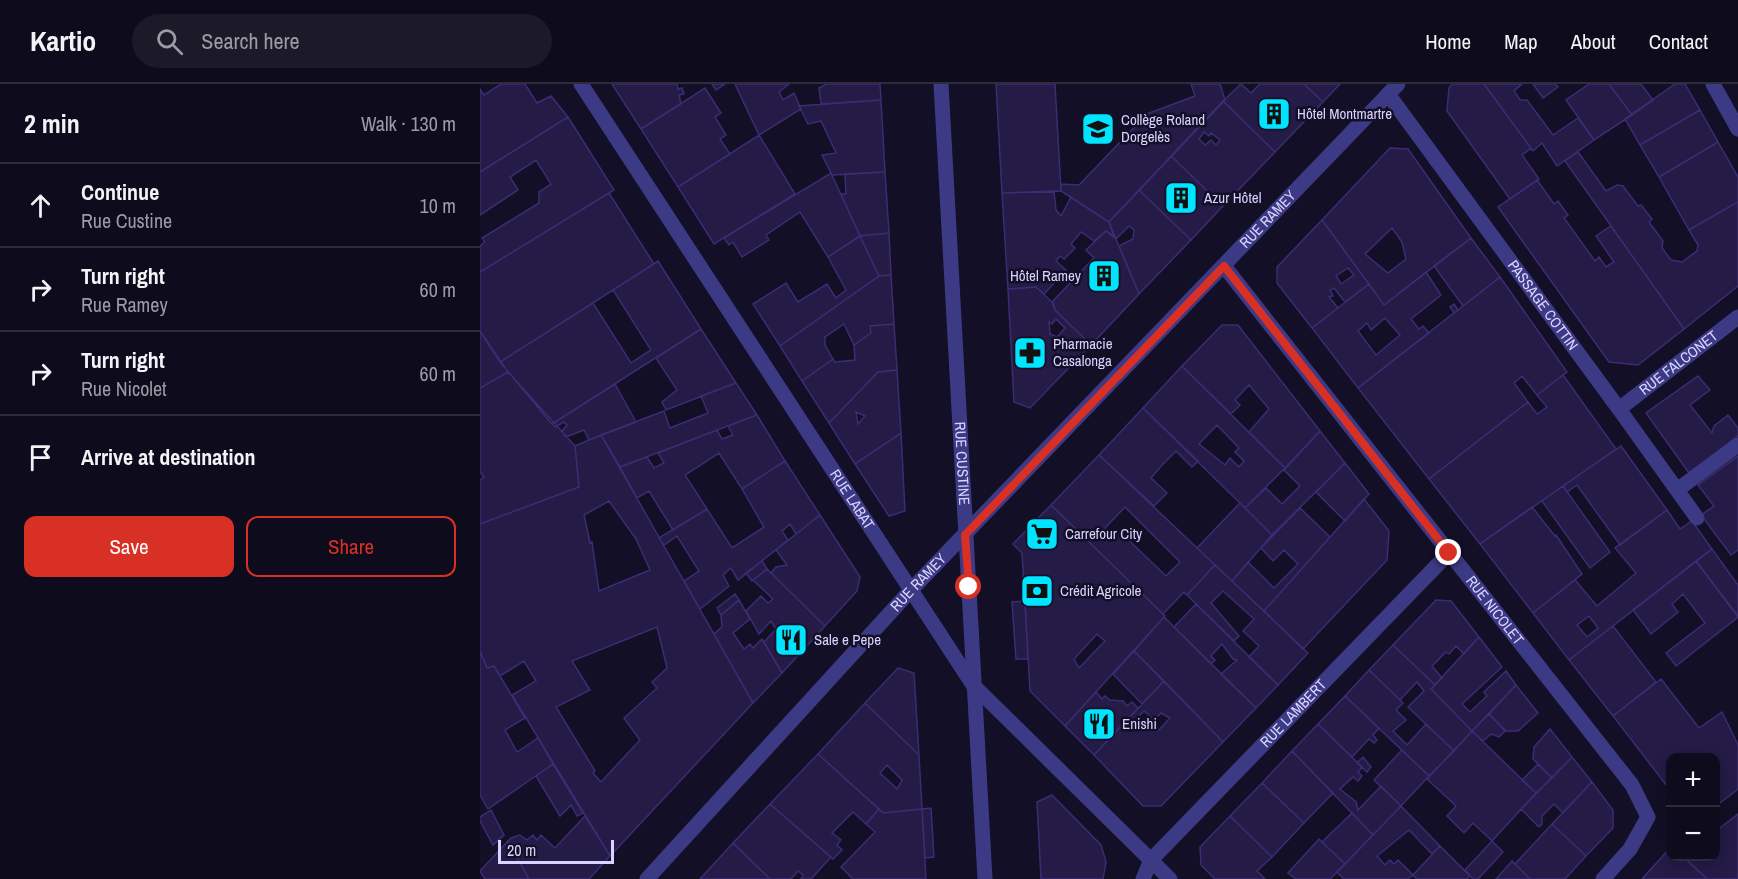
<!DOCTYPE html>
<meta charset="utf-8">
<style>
:root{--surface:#0e0b1c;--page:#1c1929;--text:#f1f3f6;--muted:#9b9ba3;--line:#2e2b3b;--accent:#d93025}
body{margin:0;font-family:"Archivo Narrow",sans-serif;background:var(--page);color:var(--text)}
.controls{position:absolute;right:18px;bottom:18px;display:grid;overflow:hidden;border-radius:12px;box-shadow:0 3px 15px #0003}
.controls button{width:54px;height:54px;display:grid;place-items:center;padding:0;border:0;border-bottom:2px solid var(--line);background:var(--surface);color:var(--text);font:30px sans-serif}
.scale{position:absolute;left:18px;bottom:15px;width:116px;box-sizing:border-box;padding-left:6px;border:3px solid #d9d4ff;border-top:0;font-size:16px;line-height:21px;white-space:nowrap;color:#d9d4ff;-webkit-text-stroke:4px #130f26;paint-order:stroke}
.stop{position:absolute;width:18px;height:18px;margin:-14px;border:4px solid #d93025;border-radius:50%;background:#fff}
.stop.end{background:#d93025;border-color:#fff;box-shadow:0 2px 6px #0008}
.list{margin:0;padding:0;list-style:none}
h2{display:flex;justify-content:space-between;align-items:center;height:78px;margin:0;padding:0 24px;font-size:26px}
h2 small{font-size:20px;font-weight:400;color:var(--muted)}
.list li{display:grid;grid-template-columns:39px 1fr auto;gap:18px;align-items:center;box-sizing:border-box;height:84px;padding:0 24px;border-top:2px solid var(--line)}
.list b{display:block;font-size:22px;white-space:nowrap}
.list p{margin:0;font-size:20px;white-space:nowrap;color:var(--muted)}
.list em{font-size:20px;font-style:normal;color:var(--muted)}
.actions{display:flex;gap:12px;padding:18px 24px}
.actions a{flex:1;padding:14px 0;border:2px solid var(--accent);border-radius:12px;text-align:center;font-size:21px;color:var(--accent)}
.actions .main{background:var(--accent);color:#fff}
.icon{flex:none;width:33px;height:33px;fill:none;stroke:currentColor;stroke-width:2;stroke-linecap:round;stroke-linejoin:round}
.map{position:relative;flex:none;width:1258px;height:795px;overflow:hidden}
header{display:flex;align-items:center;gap:36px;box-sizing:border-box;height:84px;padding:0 30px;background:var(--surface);border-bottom:2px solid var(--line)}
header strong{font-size:28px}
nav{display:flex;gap:33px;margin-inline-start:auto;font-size:21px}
.search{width:420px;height:54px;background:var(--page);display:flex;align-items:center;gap:15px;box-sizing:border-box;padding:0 21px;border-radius:33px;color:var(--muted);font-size:22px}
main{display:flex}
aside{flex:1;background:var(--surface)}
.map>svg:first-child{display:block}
.building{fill:#241b47;stroke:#3b2d73;stroke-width:1.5;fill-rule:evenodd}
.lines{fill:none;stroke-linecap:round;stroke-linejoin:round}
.pedestrian{stroke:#3d3a85;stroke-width:15}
.minor{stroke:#3d3a85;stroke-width:15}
.tertiary{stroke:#3d3a85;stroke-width:15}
.route{stroke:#d93025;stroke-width:8}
.labels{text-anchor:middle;stroke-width:5;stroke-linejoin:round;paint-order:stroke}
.poi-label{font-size:15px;fill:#d9d4ff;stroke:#130f26;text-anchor:start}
.street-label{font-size:15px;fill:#d9d4ff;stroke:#130f26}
</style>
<header>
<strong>Kartio</strong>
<div class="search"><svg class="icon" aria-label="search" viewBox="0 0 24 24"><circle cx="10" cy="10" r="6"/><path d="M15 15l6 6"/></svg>Search here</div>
<nav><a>Home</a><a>Map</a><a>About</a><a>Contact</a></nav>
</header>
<main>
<aside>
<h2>2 min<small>Walk · 130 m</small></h2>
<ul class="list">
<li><svg class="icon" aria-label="ahead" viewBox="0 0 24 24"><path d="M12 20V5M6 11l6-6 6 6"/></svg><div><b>Continue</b><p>Rue Custine</p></div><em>10 m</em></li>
<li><svg class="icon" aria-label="right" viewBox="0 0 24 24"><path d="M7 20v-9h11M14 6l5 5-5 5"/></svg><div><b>Turn right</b><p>Rue Ramey</p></div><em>60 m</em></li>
<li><svg class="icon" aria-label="right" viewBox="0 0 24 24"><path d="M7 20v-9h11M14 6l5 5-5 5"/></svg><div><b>Turn right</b><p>Rue Nicolet</p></div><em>60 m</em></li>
<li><svg class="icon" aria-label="arrive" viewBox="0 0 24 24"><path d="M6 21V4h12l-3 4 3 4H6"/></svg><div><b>Arrive at destination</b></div></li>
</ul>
<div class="actions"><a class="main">Save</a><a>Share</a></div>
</aside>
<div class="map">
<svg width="1258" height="795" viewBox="0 0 1258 795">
<rect width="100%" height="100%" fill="#130f26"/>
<path class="building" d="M21,0H45L57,19L71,12L88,33L0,88V5L4,11Z
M132,0H197L198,5L202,4L204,10L199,11L201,20L161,45Z
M232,0H245L236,6Z
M255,0H309L299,8L303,16L314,9L321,25L279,51Z
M400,0L401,16L341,20L339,4L346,0Z
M516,0H575L581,107L522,109Z
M711,0H740L745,16L629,138L581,107V100L599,101L667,30L715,12Z
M761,0L771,9L780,0H824L843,18L795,68L743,17Z
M824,0H860L843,18Z
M972,0H1004L1051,64L1042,71L1059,95L1030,115L967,27L969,4Z
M1004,0H1042L1034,7L1040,16H1047L1073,51L1098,34L1114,56L1077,82L1062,59L1053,67Z
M1053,0H1075L1078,3L1063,14Z
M1109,0H1129L1152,31L1114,56L1086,16Z
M1129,0H1161L1173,16L1152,31Z
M1195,0H1205L1220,26L1160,61L1145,35Z
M225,4L241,29L235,33L246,51L240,55L250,70L198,103L161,45Z
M401,16L405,88L352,91L342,71L356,69L341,37L328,40L319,22Z
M743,17L795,68L743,122L691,72ZM724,48L729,52L731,49L740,56L736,61L731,56L725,61L719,55Z
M1220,26L1238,58L1179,93L1160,61Z
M88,33L134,106L0,188V162L5,158L2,154L59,119V108L71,100L56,76L30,93L38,106L0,131V88Z
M279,51L315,110L234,160L198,103Z
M1238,58L1258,93V118L1209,146L1179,93Z
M910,64L928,65L991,154L904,221L842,136ZM912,144L922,158L926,175L908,189L885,170Z
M1098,68L1126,107L1137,101L1143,102L1158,122L1161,121L1172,135L1169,138L1183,157L1182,164L1191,176L1202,178L1217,167L1218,161L1209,146L1258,118V202L1204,245L1085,77Z
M691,72L743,122L711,156L659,106Z
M405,88L409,149L380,152L361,110H366L365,90Z
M351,89L380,152L348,173L320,128L286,151L289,156L262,173L253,158L249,161L244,154Z
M1057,96L1074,120L1078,117L1088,131L1084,134L1115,177L1119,173L1126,183L1134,178L1116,152L1131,142L1204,245L1158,281L1129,278L1018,123Z
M659,106L711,156L659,210L639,162L653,155L654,146L649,142L636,155L629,138Z
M574,107L576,126L581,132L591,113L629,138L634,152L626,147L614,157L601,148L591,160L595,164L584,175L580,172L576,177L586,186L564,210L556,203L528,205L522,109Z
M129,109L174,180L20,278L0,247V188Z
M842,136L889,200L865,218L854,204L850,206L853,212L849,213L858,224L832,244L797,199V183ZM868,184L874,191L861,200L856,192Z
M626,147L636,155L659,210L611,261L575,226L572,218L614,174L606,166Z
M409,149L411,191L399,192L380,152Z
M380,152L399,192L300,262L273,220L306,199L318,218L347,200L356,214L366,206L348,173Z
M991,154L1020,193L983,222L954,182Z
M178,177L221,245L72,340L20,278L113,219L151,279L171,266L133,206Z
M946,188L961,211L931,235L939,245L943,242L949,249L878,304L832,244L889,200L904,221ZM905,234L920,251L896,271L878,247L887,239L891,246Z
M411,191L414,240L390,242L391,249L374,261L364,240L345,253V261L353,275L322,297L300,262L399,192Z
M1020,193L1087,288L1057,311L1042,292L1034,299L1048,318L949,395L878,304Z
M556,203L574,220L575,226L611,261L550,324L534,318L528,205ZM576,235L585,244L577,253L570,250L569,238L572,240Z
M974,220L978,226L974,229L970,223Z
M414,240L417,286L398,288L349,339L322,297L353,275L355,278L375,276L374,261L391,249L390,242Z
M742,241H758L840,347L805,384L769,348L789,325L769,301L755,316L760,321L751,330L702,282Z
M221,245L256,299L186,326L182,318L197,306L176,274Z
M0,247L28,288L0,304Z
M702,282L805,384L765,424L663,324ZM737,341L759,364L755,368L764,377L759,383L750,374L745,381L719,360Z
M417,286L421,349L375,380L349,339L398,288ZM376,328L385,332L378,340Z
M28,288L95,362L99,403L0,440V396L4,393L0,388V304Z
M1083,291L1136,365L1000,460L949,395L1048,318L1057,330L1067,323L1057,311Z
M1218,292L1230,306L1210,321L1232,349L1234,342L1248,331L1258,344V352L1209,389L1166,329Z
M256,299L277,331L140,383L121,351L184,327L190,344L228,329L221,312Z
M135,300L156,338L109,356L104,346L86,353L82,347L87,341L84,338L75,343L72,340Z
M663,324L718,377L712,383L696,367L683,380L671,394L687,409L674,422L619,371Z
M277,331L305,377L262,405L239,369L205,391L227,425L193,446L169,407L157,414L140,383L167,373L174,384L184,379L178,369L237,346L242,355L253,351L248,342Z
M840,347L865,379L792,451L765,424L786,404L802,420L820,402L804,386Z
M421,349L425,427L409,432L375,380Z
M121,351L273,619L130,772L32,611L56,597L44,577L20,592L14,582L7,584L0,567V440L99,403L95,362ZM129,417L156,455L170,486L119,507L112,458L110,459L104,431ZM177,543L187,584L172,598L177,604L144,634L160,656L121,698L113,689L115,687L76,623L110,606L92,577Z
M1141,362L1187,426L1140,461L1097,401L1087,408L1083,402Z
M619,371L735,481L707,511L704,508L683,530L571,421ZM645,423L700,478L686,492L639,447L633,453L625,444Z
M1258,372V466L1251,471L1221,431L1234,422L1218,401Z
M305,377L340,431L316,450L310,440L302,447L308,456L258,496L251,484L243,491L249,502L220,525L204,497L219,487L197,452L184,461L179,454L227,425L252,464L284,443L262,405Z
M865,379L889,410L865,437L836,408Z
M1083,402L1130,468L1110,484L1062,417Z
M884,415L909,447L907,476L823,565L784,527Z
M760,419L792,451L752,497L717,464Z
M571,421L685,532L585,642L550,607L542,469L533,460ZM617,550L625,557L599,584L594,575Z
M1052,423L1075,452L1076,451L1102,490L1053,529L1000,460Z
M820,424L850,453L784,527L752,497L768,478L794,504L818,480L804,466L793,477L781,464Z
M1187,426L1200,445L1212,437L1232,465L1089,576L1053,529L1095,496L1117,522L1156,489L1135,464ZM1109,532L1118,544L1107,553L1097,541Z
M340,431L380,493L377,507L345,542L291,489L296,483L307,481L296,466Z
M1232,465L1258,501V532L1216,477Z
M282,477L287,485L272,497L266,489Z
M1216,477L1258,533L1196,582L1186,569L1225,539L1203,510L1192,520L1198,528L1171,550L1153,526Z
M735,481L828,569L798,601L769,573L779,562L763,547L774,535L743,507L731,519L759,552L754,557L707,511Z
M287,485L345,542L302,589L284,558L296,545L291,537L279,550L266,527L281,512L288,519L293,515L273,496Z
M255,510L259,516L241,531L237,524Z
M259,516L270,535L253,549L264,565L270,560L273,564L282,555L302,589L273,619L234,550L242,543L241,531Z
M956,516L971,517L999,553L984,570L976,562L969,570L966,568L952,582L962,594L955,601L913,561Z
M545,517L548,575H536L532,518Z
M716,520L798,601L776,624L741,590L757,576L753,575L742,560L731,572L735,576L731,580L694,543Z
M684,533L776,624L743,658L654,567Z
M1133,542L1176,598L1133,632L1089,576Z
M999,553L1022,583L982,620L990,628L1007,612L1004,608L1026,587L1036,601L992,647L951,605Z
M913,561L955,601L951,605L992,647L974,667L928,623L944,607L937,598L920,616L889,586Z
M0,567L7,584L14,582L45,634L25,646L37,668L58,654L73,680L8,725L0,711Z
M654,567L684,597L662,620L633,590Z
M418,584L434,589L439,671L385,619Z
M889,586L923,619L916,626L926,636L913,647L927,661L946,640L974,667L949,692L865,612Z
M1181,595L1219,644L1242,628L1258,661V705L1236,722V674H1190V706L1133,632Z
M684,597L743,658L681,722H663L614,671ZM664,627L674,636L681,629L690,634L678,647H671L658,633Z
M1036,601L1058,629L1038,647H1026L1009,630Z
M616,608L622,615L625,612L630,616L643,617L647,622L652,618L658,624L614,671L585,642Z
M865,612L899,644L893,651L897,656L894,659L889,655L872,673L838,640Z
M385,619L439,671L442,725L403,729L338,670ZM407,681L422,696L417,705L400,689Z
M1009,630L1025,647L1019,653L1011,650L1003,657L992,647Z
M838,640L882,683L878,688L882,692L878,697L873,693L860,705L876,718L878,726L901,702L921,722L893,751L812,667Z
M1070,645L1092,673L1072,694L1053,675L1054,663Z
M992,647L1056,709L1012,757L993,739L984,749L967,732L976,722L947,695Z
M922,666L949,692L921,722L894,696Z
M812,667L853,709L824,739L782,699Z
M338,670L399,725L386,740L373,728L352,749L361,756L357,761L362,766L353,775L290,720Z
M883,673L891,683L887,688L877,679Z
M1092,673L1112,698L1083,729L1074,720L1062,732V740L1059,743L1041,725Z
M73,680L103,729L97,732L91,721L80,732L56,692Z
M1058,680L1072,694L1056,709L1042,696Z
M1112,698L1133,726V744L1106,772L1072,740Z
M782,699L824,739L792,773L750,732Z
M572,711L621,761L626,778L623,795H561L557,718Z
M290,720L351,773L331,795H321L323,791L318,787L311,795H290L253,759Z
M921,722L960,762L952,770L929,746L897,772L905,781L910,776L914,780L918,776L933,791L928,795H864L857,788Z
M451,724L454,773L445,774L442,725Z
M399,725L403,729L442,725L446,795H373L361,783L395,748L386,740Z
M11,726L24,751L13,761L0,737V733Z
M872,729L893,751L865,780L842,758Z
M1258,730V795H1227L1203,773L1236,772V747Z
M105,732L130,772L109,795H49L28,757L31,754L40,751L47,756L53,751L57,756L61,751L75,764Z
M750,732L792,773L777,787L785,795H735L721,781L720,763Z
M1072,740L1106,772L1085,795H1050L1035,780Z
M839,755L865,780L850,795H816L808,789Z
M28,757L49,795H5L0,787Z
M1012,757L1023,768L998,795H993L985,786Z
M253,759L290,795H220Z
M960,762L990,792L987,795H937L933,791Z
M1190,764V772H1203L1227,795H1162Z
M1032,777L1050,795H1016Z"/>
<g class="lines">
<path class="pedestrian" d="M1233,0L1258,45
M1139,325L1217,434
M1197,406L1258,361"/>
<g class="minor">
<path id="s1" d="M101,0L493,601L690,795"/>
<path id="s2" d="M908,10L1139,325L1258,233"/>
<path id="s3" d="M744,182L1152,701L1168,733L1150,765L1123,795"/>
<path id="s4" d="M167,795L431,506L918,0"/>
<path id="s5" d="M663,795L671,776L969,469"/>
</g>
<path class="tertiary" id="s6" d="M461,0L505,795"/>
</g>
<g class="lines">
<path class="route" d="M489,503L485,451L744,182L969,469"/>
</g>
<defs>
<g id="building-square" transform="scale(1.725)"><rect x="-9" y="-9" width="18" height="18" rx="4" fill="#00e5ff" stroke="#130f26"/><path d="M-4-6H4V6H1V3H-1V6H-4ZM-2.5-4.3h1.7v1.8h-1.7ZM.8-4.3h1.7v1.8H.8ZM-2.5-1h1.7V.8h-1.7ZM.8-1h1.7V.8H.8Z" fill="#111"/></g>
<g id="school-square" transform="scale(1.725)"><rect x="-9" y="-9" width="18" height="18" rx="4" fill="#00e5ff" stroke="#130f26"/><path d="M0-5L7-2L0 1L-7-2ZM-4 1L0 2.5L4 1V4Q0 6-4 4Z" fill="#111"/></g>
<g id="pharmacy-square" transform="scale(1.725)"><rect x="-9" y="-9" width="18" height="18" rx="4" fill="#00e5ff" stroke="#130f26"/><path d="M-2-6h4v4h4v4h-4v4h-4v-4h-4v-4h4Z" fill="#111"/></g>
<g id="supermarket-square" transform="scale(1.725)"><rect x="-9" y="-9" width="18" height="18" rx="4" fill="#00e5ff" stroke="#130f26"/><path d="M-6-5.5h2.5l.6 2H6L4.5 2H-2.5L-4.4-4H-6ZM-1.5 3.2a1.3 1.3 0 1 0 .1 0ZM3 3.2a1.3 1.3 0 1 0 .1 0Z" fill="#111"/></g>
<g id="bank-square" transform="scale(1.725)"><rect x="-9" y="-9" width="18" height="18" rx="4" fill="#00e5ff" stroke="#130f26"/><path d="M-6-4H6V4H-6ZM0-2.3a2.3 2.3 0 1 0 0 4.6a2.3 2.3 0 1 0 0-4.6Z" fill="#111"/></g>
<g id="restaurant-square" transform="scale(1.725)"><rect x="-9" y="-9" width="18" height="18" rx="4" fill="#00e5ff" stroke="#130f26"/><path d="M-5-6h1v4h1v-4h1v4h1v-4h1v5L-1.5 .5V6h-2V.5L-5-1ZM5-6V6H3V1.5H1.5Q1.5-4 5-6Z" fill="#111"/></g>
</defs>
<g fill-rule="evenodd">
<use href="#building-square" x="794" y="30"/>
<use href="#school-square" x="618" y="45"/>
<use href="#building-square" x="701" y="114"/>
<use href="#building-square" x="624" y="192"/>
<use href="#pharmacy-square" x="550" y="269"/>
<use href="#supermarket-square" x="562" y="450"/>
<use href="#bank-square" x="557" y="507"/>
<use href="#restaurant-square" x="311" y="556"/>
<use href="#restaurant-square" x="619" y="640"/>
</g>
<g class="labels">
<g class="poi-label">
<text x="817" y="35">Hôtel Montmartre</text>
<text x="641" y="41">Collège Roland<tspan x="641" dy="17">Dorgelès</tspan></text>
<text x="724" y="119">Azur Hôtel</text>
<text x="601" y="197" text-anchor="end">Hôtel Ramey</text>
<text x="573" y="265">Pharmacie<tspan x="573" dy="17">Casalonga</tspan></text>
<text x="585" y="455">Carrefour City</text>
<text x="580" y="512">Crédit Agricole</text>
<text x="334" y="561">Sale e Pepe</text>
<text x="642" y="645">Enishi</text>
</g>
<g class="street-label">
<text dy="5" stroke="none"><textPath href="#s4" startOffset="906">RUE RAMEY</textPath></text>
<text dy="5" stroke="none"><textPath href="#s2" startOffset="262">PASSAGE COTTIN</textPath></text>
<text dy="5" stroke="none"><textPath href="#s2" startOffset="466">RUE FALCONET</textPath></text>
<text dy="5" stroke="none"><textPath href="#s6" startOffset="380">RUE CUSTINE</textPath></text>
<text dy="5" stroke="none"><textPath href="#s1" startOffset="496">RUE LABAT</textPath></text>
<text dy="5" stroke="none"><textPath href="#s4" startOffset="402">RUE RAMEY</textPath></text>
<text dy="5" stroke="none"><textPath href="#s3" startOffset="438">RUE NICOLET</textPath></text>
<text dy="5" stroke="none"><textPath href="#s5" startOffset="225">RUE LAMBERT</textPath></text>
</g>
</g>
</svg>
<div class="controls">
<button>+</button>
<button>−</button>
</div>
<div class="scale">20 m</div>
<div class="stop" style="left:489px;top:503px"></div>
<div class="stop end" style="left:969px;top:469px"></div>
</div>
</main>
